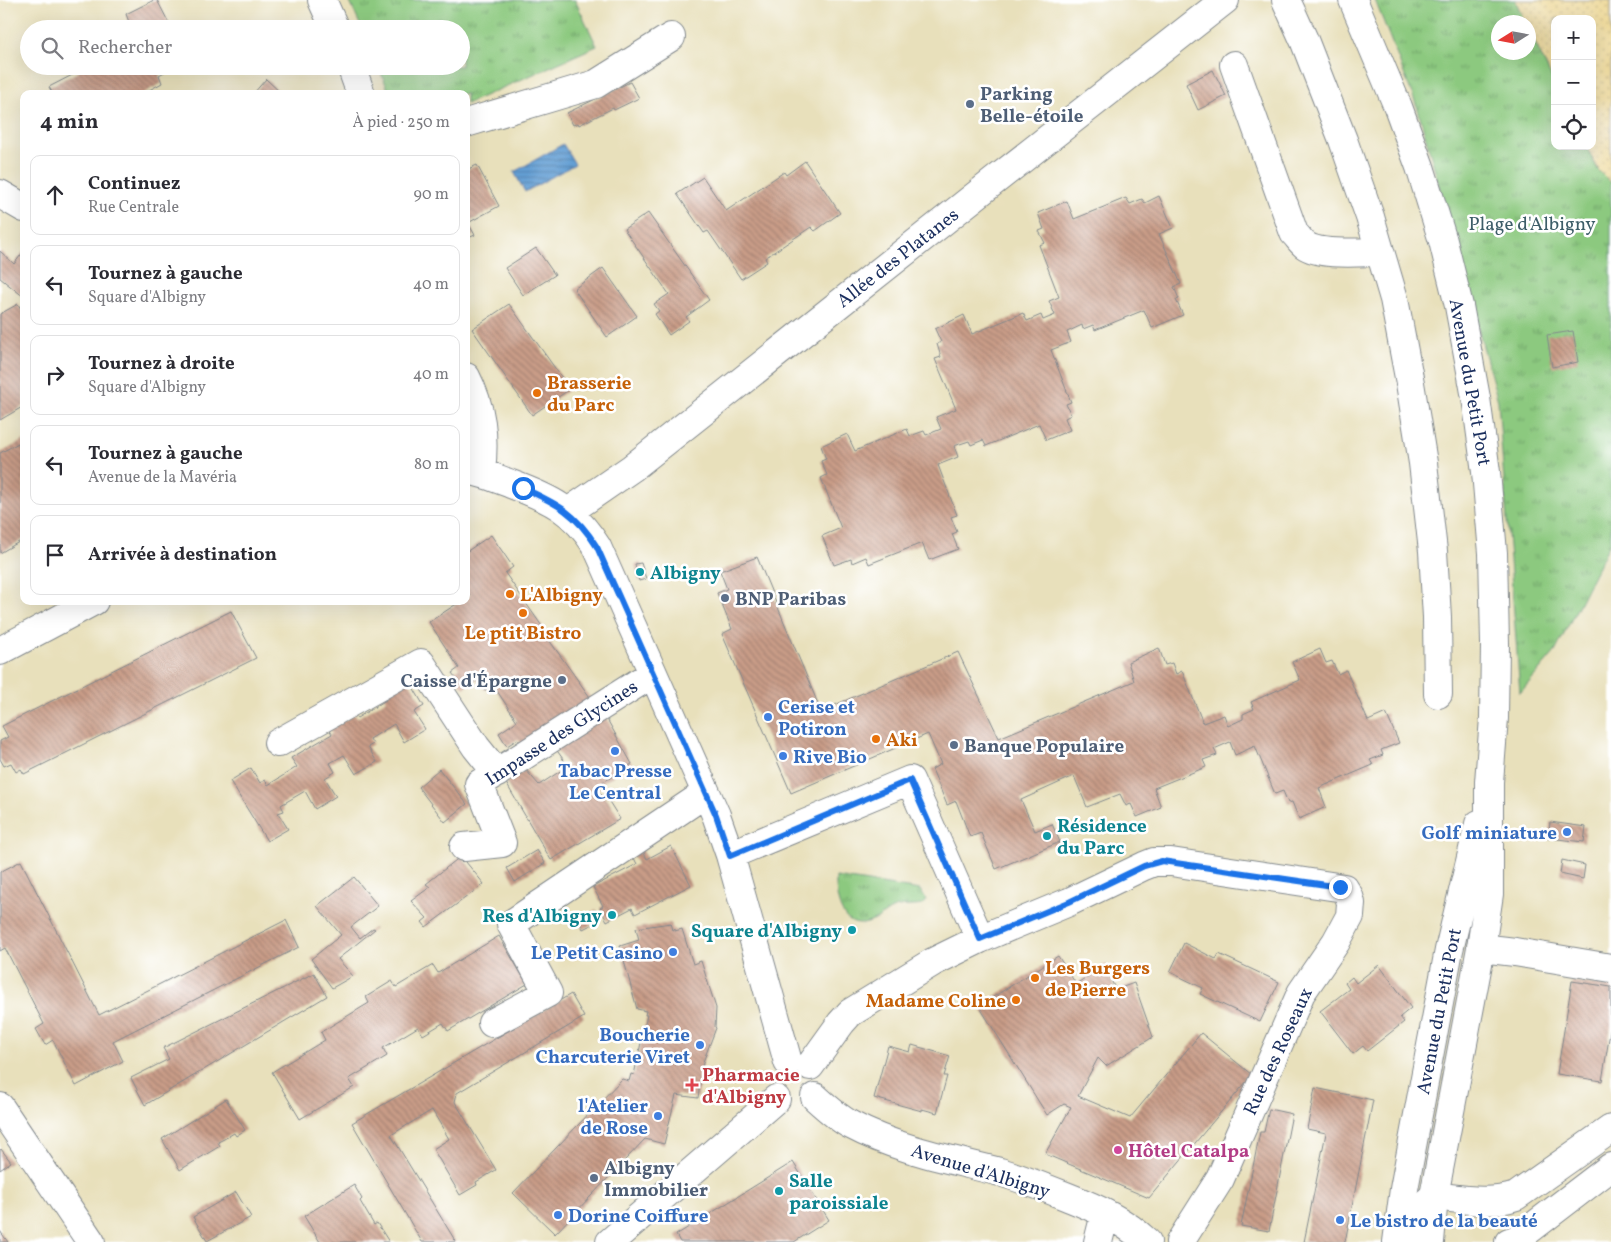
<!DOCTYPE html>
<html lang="fr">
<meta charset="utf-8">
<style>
:root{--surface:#fff;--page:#f7f7f7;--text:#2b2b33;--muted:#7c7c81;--line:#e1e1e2}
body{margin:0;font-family:Vollkorn,serif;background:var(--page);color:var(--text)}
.controls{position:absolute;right:15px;top:15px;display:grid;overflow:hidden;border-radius:10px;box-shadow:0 5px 20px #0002}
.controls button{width:45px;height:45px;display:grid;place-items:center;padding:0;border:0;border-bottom:1px solid var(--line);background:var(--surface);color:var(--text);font:25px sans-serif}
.compass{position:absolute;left:1491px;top:15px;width:45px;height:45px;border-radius:50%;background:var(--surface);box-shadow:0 5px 20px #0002;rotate:259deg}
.stop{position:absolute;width:15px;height:15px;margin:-11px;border:4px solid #1a73e8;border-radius:50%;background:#fff}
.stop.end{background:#1a73e8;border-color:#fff;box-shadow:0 1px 5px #0008}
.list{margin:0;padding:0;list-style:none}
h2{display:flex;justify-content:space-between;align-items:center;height:65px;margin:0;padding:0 20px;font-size:21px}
h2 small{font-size:16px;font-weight:400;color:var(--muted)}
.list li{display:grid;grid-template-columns:32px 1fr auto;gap:15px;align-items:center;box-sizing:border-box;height:80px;margin:0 10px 10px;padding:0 10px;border:1px solid var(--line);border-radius:10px}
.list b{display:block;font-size:19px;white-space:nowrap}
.list p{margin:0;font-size:16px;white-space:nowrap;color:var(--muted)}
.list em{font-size:16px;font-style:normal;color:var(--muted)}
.icon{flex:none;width:28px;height:28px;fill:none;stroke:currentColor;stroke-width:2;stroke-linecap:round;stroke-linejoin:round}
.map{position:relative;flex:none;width:1611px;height:1242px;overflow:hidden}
.search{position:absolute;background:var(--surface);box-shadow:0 5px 20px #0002;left:20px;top:20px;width:450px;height:55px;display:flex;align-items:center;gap:12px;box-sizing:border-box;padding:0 18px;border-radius:28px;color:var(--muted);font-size:19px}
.panel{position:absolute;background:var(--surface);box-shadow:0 5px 20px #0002;left:20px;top:90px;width:450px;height:515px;border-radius:10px}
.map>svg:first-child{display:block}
.sand{fill:url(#sand-dots);stroke:#84847e}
.park{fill:url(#park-tufts);stroke:#547c6e}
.water{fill:url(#water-rules);stroke:#406799}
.building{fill:url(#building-back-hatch)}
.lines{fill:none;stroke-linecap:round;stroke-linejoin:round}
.minor-casing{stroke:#82888c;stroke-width:30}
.major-casing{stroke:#82888c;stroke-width:30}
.minor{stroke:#fff;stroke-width:28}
.major{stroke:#fff;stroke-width:28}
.route{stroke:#1a73e8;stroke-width:6}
.service-dot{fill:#5c6f8a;stroke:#fff;stroke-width:2}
.food-dot{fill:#e8710a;stroke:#fff;stroke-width:2}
.culture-dot{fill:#0f9aa8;stroke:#fff;stroke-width:2}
.shop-dot{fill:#3f7fe0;stroke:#fff;stroke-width:2}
.health-dot{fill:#e0444e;stroke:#fff;stroke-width:2}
.hotel-dot{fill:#d1479c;stroke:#fff;stroke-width:2}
.labels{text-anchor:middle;stroke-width:5;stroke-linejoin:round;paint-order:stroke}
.service-label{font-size:19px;font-weight:bold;fill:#4e5e75;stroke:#fff;text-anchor:start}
.park-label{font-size:19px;fill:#3d5d68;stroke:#fff}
.street-label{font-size:19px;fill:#1b2f5e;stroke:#fff}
.food-label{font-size:19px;font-weight:bold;fill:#c56008;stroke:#fff;text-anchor:start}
.culture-label{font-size:19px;font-weight:bold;fill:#0d838f;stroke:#fff;text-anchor:start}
.shop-label{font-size:19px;font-weight:bold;fill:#366cbe;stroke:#fff;text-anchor:start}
.health-label{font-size:19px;font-weight:bold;fill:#be3a42;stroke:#fff;text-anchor:start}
.hotel-label{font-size:19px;font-weight:bold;fill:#b23c85;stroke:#fff;text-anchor:start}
</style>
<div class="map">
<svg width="1611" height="1242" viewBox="0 0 1611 1242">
<defs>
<pattern id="sand-dots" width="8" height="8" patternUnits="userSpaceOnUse" patternTransform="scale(1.25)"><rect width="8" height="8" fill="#eeda9e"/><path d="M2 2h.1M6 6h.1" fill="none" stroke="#ccbb8a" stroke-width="1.8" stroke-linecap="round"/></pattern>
<pattern id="park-tufts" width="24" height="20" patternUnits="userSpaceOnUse" patternTransform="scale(1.25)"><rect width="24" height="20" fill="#8cc97f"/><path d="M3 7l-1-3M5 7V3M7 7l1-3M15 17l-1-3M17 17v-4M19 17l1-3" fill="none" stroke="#72a46b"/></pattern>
<pattern id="water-rules" width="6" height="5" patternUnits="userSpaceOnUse" patternTransform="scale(1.25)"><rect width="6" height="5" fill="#649fd4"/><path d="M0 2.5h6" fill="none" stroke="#5282af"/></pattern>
<pattern id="building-back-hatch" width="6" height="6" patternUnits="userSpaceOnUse" patternTransform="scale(1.25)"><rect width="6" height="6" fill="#c99c87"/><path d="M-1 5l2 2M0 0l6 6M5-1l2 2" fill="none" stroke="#a28072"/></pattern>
</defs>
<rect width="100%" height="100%" fill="#fff"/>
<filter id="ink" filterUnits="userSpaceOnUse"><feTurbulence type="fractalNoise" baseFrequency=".02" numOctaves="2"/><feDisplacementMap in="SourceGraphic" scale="10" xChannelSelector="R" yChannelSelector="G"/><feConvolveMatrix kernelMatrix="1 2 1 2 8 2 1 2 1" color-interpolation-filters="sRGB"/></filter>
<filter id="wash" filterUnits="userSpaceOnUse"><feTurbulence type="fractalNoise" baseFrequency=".0096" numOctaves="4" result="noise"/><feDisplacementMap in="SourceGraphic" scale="20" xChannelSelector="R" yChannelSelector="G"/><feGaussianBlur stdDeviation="1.12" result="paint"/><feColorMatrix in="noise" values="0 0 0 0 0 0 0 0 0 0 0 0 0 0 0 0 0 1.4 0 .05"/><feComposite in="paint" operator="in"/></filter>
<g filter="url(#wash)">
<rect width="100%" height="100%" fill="#e8e0bb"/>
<path class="sand" d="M1515,0H1611V183L1598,170L1586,146H1592V19H1555V85L1529,30L1528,22H1525Z"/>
<path class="park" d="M349,0H575L597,46L466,104V94H390L378,66H461V29H362Z
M1375,0H1515L1525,22H1498V52H1528L1529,30L1555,85V146H1586L1598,170L1611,183V541L1555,652L1520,693L1498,401L1418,109Z
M836,877L920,890L926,900L922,905C913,907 903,905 895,908C887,910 882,917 875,920C843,936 835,901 836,877Z"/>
<path class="water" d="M563,144L575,164L525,192L514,172Z"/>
<g id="blocks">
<path class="building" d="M154,0H157L172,29H117L129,22L126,14Z
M77,66H175L159,75L162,83L142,94H53L49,87L80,71Z
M1213,70L1226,96L1198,110L1186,84Z
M266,79L282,94H253Z
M630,82L639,98L614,110L613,108L579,125L578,123L573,125L567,113Z
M805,161L840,213L815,231L811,227L765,258L767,262L741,279L708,231L704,233L677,194L703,177L726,211L784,172L786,175Z
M477,165L499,206L468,223L475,235L466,239V170Z
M1159,196L1173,228L1159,234L1181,284L1174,287L1179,299L1176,300L1183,315L1152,328L1144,310L1095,330L1093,325L1083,329L1082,325L1067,332L1071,342L1051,350L1071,402L1066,404L1071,415L1065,418L1070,430L1046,440L1039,424L986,446L983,440L971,445L969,441L954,446L958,457L938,465L957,515L951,517L957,532L952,534L958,549L929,560L922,543L869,564L866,557L852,563L851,559L834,565L822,536L841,528L821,478L827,475L821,461L826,459L821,446L847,434L855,451L907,429L910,436L924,431L926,435L941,429L936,417L956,409L935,359L941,357L937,344L941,342L935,329L964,315L972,334L1023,313L1027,321L1041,315L1043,320L1055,315L1049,301L1059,297L1039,245L1045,243L1039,231L1044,229L1038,213L1067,201L1074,219L1126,198L1130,204L1142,199L1145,203Z
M648,213L709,300L686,317L689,321L669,335L655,314L659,311L654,304L669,294L624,229Z
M536,248L555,275L523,295L505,268Z
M0,251L14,264L24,251V297L0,278Z
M603,268L637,316L607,337L574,289Z
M18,304L24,314V406L0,420V314Z
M509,304L570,389L532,415L472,329Z
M1573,331L1578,362L1552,367L1547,335Z
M24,440V539L0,553V453Z
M491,535L513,567L505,573L546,632L544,633L592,700L521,744L518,739L507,746L499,733L517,721L493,685L485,690L477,679L464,688L452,673L459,668L429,622L461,601H466V598L470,596L466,591V552Z
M757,557L821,711L958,652L999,738L1134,681L1128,662L1159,648L1165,665L1172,663L1176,674L1182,671L1203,723L1224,715L1228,726L1243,719V714L1254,709L1251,702L1300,680L1292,662L1320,649L1326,663L1332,661L1338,674L1346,670L1368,721L1386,713L1399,743L1381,750L1383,755L1370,760L1373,765L1319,788L1326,807L1299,819L1292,802L1288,803L1283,791L1275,794L1255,746L1235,755L1230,742L1214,749L1217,755L1203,760L1206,767L1154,788L1161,807L1137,817L1131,804L1126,806L1120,794L1087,807L1074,776L1021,800L1035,831L1052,824L1060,842L996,869L981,833L970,837L956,801L947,805L932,769L941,764L928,734L791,793L722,634L732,629L717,593L727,589L720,571Z
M641,563L646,579L639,581L635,564Z
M231,611L256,658L24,774L21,769L16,772L11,763L4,766L0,759V741L8,737L2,726Z
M406,675L424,706L414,712L425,729L404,742L394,724L370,739L373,744L368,747L377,762L356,774L344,755L330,763L335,772L325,778L336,796L315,809L305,791L281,805L284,811L278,813L288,829L267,841L230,781L251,768L260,783L265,780L268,785L297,767L291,758L332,734L329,729L354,714L357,718L386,700L380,691Z
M603,712L632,764L600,784L602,785L597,791L608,800L620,819L551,860L506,783L525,769L539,785L568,766L553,745Z
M439,769L467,804L445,822L418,787Z
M1550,822L1586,827L1584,842L1548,838Z
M640,845L647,859L671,846L691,885L635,914L632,908L607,921L600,908L603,906L593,887L637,864L630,850Z
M537,850L545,863L515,882L507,868Z
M461,856L484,884L426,927L422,922L427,918L411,901L430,887L426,884Z
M1562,860L1585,865L1583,879L1560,874Z
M21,861L99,1015L286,920L299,947L113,1041L123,1061L76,1086L53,1040L45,1045L36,1029L44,1024L5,948L0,951V872Z
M354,877L378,906L351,927L360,938L373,928L375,929L338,959L353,976L332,988L311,959L341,935L317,906Z
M596,910L601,920L583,929L578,919Z
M671,923L673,930L675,929V931L682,929L693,964L701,961L716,1008L715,1027L716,1028L703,1062L698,1098L676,1095L664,1144L645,1139L555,1234L513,1193L622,1079L629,1081L631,1074L634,1075L647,1015H645L646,1011L637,1009L620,946L639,940L636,928Z
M499,936L527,984L448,1031L443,1023L423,1035L418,1027L383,1048L387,1056L349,1079L354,1087L300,1119L272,1072L325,1040L321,1032L369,1003L366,997L392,981L396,987L433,965L438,973Z
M1184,943L1216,959L1219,954L1279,982L1260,1022L1200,994L1203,988L1170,972Z
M1058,956L1076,984L1106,964L1115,990L1134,983L1153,1037L1106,1066L1098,1058L1078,1096L1130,1118L1201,1033L1252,1075L1149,1198L1045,1154L1071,1107L1064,1104L1047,1115L979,1006Z
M1379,965L1411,1008L1400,1017L1404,1022L1367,1051L1363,1046L1353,1054L1320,1011L1349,989L1345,983L1352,977L1356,983Z
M314,973L327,996L145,1105L131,1078L169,1059L163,1048Z
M1572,981L1611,987V1026L1602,1081L1557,1074Z
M571,994L584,1017L457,1093L455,1102L496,1170L476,1182L477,1185L460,1195L433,1149L449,1139L432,1110L391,1135L456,1242H422L352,1123Z
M912,1045L950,1056L944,1076H947L937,1113L922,1109V1111L874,1098L888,1046L910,1052Z
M1315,1088L1373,1100L1345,1242H1304L1326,1133L1307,1129Z
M226,1099L245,1130L236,1136L234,1133L224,1139L218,1142L220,1146L180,1170L162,1139Z
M1269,1109L1292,1114L1269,1231L1241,1226L1260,1132H1264Z
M1,1149L11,1162L0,1170V1150Z
M793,1162L829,1220L794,1242H680L676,1235Z
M354,1185L362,1199L360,1201L374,1225L377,1223L389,1242H320L304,1216Z
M236,1192L251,1217L207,1241L193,1217Z
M0,1231L8,1242H0Z"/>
</g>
</g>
<g filter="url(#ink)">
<use href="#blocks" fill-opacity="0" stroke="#82888c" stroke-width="1"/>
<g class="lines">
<g class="minor-casing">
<path id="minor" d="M322,0L335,29
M1286,0L1304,40L1343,140L1370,217L1394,299L1410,383L1423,463L1433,551L1437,617L1438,694
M1234,65L1294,233C1298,237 1301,242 1305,245C1320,256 1362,252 1380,252
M351,66L361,94
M466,123L596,84L671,37
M0,194L24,208
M466,377C482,408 485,437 481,472
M466,470C482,472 496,478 511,484C551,499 573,509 597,547L716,815L730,855L788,1062
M568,512L632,468L993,182L1225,0
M0,651L94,601
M278,743L421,663L476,747L497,773
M464,847L502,843L479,784L652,674
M730,855L910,780L980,939
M1481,948L1515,952L1611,968
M492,1023L548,993L511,924L706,793
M810,1066L841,1023L850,1013L933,962L980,939L1069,902L1144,866L1154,862H1171L1344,888L1349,896L1351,903L1350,916L1336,942L1301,993L1220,1179L1180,1242
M815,1097C826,1107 838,1118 851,1125C898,1150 950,1159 1000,1172C1023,1179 1046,1188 1068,1197C1096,1208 1125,1221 1147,1242
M0,1107L91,1242
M610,1242L776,1099
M1098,1242L1105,1214
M1413,1242L1399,1227L1434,1196C1461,1199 1490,1205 1516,1196L1611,1129
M1509,1242L1517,1239L1611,1167"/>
</g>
<g class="major-casing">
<path id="major" d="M1353,0L1398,107L1420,167L1443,241L1459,306L1476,398L1486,472L1493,553L1495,644L1494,718L1489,782V894L1481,948L1434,1196L1430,1242
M1397,1242L1404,1189L1449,950L1479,824"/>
</g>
<use href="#minor" class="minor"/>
<use href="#major" class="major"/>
</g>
</g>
<g class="lines" filter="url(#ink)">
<path class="route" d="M523,488C558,504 576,513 597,547L716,815L730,856L910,780L980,939L1069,902L1144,866L1162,861L1340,887"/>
</g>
<g class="service-dot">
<circle cx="970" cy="104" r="5"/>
<circle cx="725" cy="598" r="5"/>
<circle cx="562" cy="680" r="5"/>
<circle cx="954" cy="745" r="5"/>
<circle cx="594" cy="1178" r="5"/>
</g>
<g class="food-dot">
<circle cx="537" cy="393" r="5"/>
<circle cx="510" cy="594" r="5"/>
<circle cx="523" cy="613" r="5"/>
<circle cx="876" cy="739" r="5"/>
<circle cx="1035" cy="978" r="5"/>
<circle cx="1016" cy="1000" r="5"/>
</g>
<g class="culture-dot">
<circle cx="640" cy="572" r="5"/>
<circle cx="1047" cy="836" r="5"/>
<circle cx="612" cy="915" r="5"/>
<circle cx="852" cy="930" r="5"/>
<circle cx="779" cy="1191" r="5"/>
</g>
<g class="shop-dot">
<circle cx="768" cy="717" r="5"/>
<circle cx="615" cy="751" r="5"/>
<circle cx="783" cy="756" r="5"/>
<circle cx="1567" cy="832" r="5"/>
<circle cx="673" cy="952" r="5"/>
<circle cx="700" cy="1045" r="5"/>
<circle cx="658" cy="1116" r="5"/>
<circle cx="558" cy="1215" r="5"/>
<circle cx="1340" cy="1220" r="5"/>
</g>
<path class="health-dot" d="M689.5 1077.5h5v5h5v5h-5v5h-5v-5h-5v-5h5z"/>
<circle class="hotel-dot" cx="1118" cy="1150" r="5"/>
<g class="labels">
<g class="service-label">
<text x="980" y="100">Parking<tspan x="980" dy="22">Belle-étoile</tspan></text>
<text x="735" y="605">BNP Paribas</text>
<text x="552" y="687" text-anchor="end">Caisse d'Épargne</text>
<text x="964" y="752">Banque Populaire</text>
<text x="604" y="1174">Albigny<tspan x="604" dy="22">Immobilier</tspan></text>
</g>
<g class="park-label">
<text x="1532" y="230">Plage d'Albigny</text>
</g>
<g class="street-label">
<text transform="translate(897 257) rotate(-38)" y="7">Allée des Platanes</text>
<text transform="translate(1471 382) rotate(80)" y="7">Avenue du Petit Port</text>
<text transform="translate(561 732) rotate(-33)" y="7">Impasse des Glycines</text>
<text transform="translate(1438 1011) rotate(-79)" y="7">Avenue du Petit Port</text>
<text transform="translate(1277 1051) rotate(-65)" y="7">Rue des Roseaux</text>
<text transform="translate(981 1170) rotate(17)" y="7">Avenue d'Albigny</text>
</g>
<g class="food-label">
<text x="547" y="389">Brasserie<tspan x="547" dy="22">du Parc</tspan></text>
<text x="520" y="601">L'Albigny</text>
<text x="523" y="639" text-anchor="middle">Le ptit Bistro</text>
<text x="886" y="746">Aki</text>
<text x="1045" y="974">Les Burgers<tspan x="1045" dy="22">de Pierre</tspan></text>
<text x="1006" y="1007" text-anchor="end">Madame Coline</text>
</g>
<g class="culture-label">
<text x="650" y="579">Albigny</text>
<text x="1057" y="832">Résidence<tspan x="1057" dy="22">du Parc</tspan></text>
<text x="602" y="922" text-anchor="end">Res d'Albigny</text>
<text x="842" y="937" text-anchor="end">Square d'Albigny</text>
<text x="789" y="1187">Salle<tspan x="789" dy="22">paroissiale</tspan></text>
</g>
<g class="shop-label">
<text x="778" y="713">Cerise et<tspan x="778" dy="22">Potiron</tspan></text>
<text x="793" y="763">Rive Bio</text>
<text x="615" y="777" text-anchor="middle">Tabac Presse<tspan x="615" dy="22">Le Central</tspan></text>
<text x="1557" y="839" text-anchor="end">Golf miniature</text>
<text x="663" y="959" text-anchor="end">Le Petit Casino</text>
<text x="690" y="1041" text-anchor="end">Boucherie<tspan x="690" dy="22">Charcuterie Viret</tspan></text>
<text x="648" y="1112" text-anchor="end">l'Atelier<tspan x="648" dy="22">de Rose</tspan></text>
<text x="568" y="1222">Dorine Coiffure</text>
<text x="1350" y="1227">Le bistro de la beauté</text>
</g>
<g class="health-label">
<text x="702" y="1081">Pharmacie<tspan x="702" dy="22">d'Albigny</tspan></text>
</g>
<g class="hotel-label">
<text x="1128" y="1157">Hôtel Catalpa</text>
</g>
</g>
</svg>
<div class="controls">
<button>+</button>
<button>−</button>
<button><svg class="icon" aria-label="locate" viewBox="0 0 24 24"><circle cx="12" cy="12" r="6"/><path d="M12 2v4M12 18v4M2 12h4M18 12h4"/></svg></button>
</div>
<svg class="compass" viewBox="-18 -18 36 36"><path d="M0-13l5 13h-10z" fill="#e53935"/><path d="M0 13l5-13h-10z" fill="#7c7c81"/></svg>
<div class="stop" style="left:523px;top:488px"></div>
<div class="stop end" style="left:1340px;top:887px"></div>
<div class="search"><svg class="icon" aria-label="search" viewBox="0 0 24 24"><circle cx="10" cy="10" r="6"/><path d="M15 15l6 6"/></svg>Rechercher</div>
<section class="panel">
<h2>4 min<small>À pied · 250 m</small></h2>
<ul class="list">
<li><svg class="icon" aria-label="ahead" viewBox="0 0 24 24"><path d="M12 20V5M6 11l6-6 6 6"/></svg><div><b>Continuez</b><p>Rue Centrale</p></div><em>90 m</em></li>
<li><svg class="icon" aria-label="left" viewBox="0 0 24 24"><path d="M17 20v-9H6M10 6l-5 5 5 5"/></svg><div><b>Tournez à gauche</b><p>Square d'Albigny</p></div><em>40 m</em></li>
<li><svg class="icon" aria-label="right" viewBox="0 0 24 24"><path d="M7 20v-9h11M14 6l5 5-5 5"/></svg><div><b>Tournez à droite</b><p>Square d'Albigny</p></div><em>40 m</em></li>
<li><svg class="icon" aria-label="left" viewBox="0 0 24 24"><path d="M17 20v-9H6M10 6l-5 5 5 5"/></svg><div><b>Tournez à gauche</b><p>Avenue de la Mavéria</p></div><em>80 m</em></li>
<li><svg class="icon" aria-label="arrive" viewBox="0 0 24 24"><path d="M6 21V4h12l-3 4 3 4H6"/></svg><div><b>Arrivée à destination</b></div></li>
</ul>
</section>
</div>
